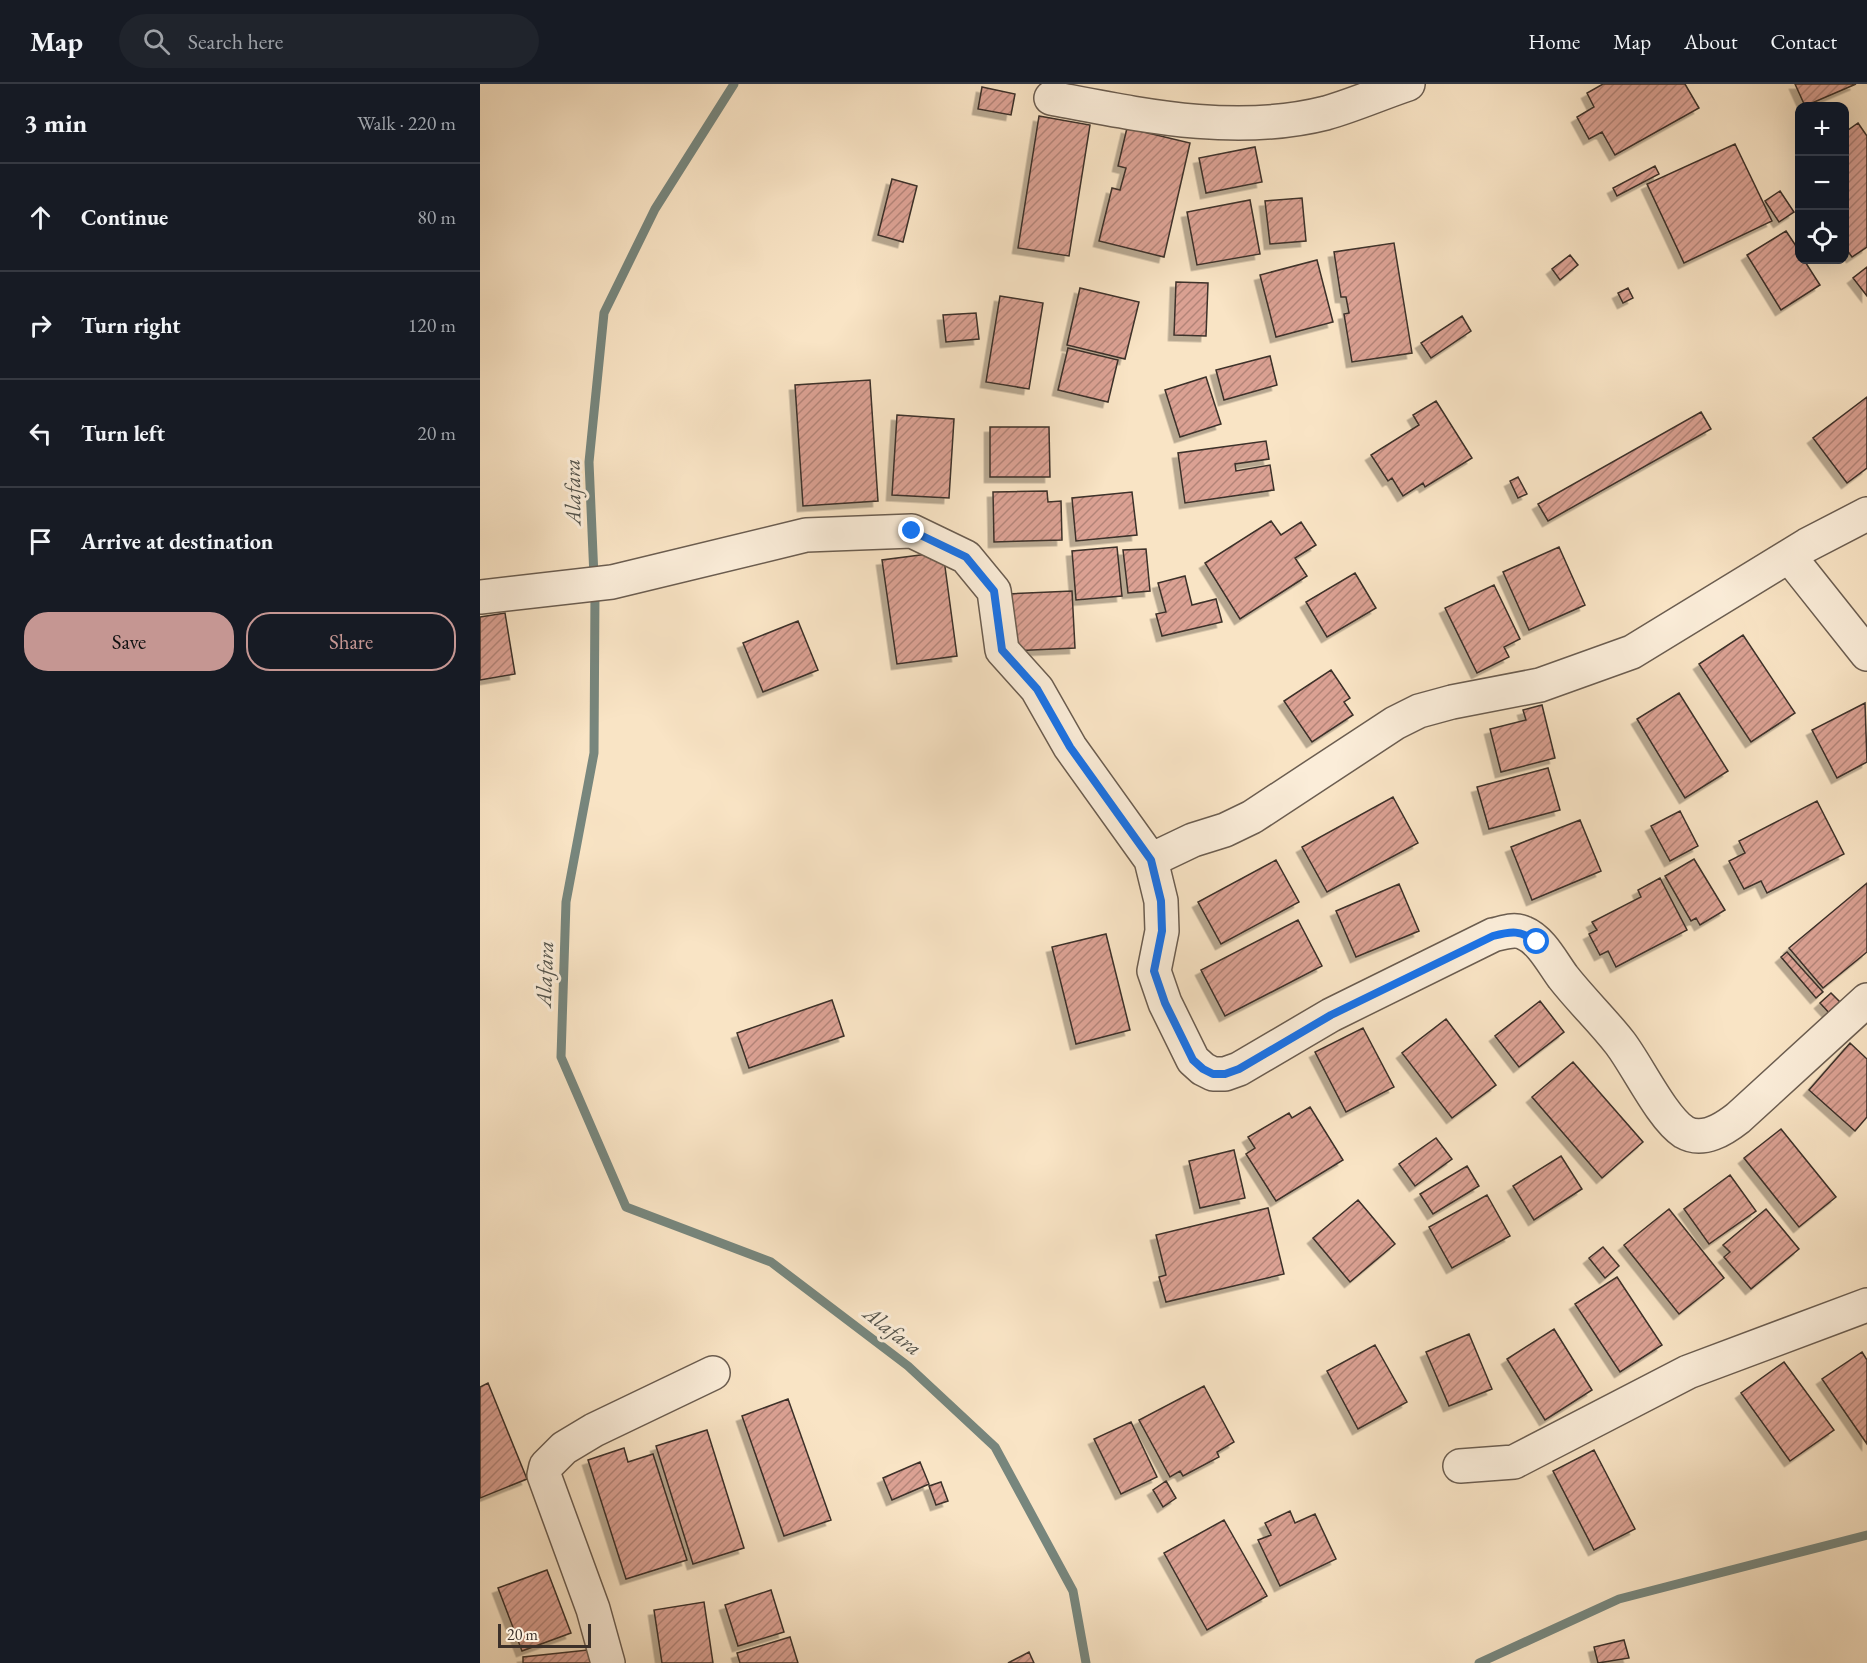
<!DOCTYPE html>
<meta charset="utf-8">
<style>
:root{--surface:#171b24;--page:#20242c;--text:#f1f3f6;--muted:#9ea1a6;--line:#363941;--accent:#c59692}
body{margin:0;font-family:"EB Garamond",serif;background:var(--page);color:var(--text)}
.controls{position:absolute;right:18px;top:18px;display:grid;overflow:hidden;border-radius:12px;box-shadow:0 6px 24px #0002}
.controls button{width:54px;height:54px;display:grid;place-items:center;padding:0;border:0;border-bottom:2px solid var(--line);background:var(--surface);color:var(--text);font:30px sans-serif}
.scale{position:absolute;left:18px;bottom:15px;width:93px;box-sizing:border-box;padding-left:6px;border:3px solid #3c3029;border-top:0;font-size:16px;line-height:21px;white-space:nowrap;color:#3c3029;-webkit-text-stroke:4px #fbedd9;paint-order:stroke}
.stop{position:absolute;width:18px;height:18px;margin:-14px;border:4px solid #1a73e8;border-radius:50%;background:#fff}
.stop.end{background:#1a73e8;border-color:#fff;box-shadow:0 2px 6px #0008}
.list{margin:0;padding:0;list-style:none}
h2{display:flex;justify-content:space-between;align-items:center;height:78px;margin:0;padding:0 24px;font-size:26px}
h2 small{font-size:20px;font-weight:400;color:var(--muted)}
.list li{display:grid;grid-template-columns:39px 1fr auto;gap:18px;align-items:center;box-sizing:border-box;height:108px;padding:0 24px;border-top:2px solid var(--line)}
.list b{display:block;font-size:22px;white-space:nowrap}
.list em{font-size:20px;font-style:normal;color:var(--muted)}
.actions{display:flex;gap:12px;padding:18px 24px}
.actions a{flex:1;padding:14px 0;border:2px solid var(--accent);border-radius:24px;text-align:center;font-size:21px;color:var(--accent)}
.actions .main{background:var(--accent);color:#111}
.icon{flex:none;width:33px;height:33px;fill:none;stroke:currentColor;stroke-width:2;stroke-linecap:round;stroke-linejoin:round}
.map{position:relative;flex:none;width:1387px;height:1579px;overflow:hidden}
header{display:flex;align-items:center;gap:36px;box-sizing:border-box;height:84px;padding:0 30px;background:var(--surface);border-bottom:2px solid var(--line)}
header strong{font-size:28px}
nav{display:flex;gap:33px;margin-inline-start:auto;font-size:21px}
.search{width:420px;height:54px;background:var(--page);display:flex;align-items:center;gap:15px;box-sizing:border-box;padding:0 21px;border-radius:33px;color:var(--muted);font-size:22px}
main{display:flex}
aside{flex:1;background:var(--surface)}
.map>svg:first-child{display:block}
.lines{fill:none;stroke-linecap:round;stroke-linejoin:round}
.stream{stroke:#77867d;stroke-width:9}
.building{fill:url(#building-hatch);stroke:#3c3029;stroke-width:1.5;filter:url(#shadow)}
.minor-casing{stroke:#6b5d50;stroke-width:36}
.minor{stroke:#fbedd9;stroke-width:33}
.route{stroke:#1a73e8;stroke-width:8}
.labels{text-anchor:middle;stroke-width:6;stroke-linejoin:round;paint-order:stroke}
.water-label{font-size:22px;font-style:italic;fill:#54544c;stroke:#fbedd9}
</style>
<header>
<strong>Map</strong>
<div class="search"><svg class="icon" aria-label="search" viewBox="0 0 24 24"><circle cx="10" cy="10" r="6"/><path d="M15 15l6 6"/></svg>Search here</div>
<nav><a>Home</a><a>Map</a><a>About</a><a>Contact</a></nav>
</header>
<main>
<aside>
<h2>3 min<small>Walk · 220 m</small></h2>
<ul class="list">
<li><svg class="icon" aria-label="ahead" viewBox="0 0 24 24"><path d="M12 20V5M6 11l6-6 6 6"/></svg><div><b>Continue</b></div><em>80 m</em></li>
<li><svg class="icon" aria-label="right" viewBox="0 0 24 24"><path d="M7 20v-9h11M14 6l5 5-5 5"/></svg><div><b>Turn right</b></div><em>120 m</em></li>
<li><svg class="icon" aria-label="left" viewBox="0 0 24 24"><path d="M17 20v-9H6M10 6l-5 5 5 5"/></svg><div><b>Turn left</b></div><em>20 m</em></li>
<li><svg class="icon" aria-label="arrive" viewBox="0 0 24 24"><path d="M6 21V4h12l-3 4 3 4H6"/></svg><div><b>Arrive at destination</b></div></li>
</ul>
<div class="actions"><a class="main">Save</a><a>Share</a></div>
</aside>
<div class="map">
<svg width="1387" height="1579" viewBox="0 0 1387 1579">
<defs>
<pattern id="building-hatch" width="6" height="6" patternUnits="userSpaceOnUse" patternTransform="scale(1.5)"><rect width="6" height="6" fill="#dba193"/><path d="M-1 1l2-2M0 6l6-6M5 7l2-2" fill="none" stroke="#b38478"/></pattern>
<filter id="shadow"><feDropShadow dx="-5.5" dy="5.5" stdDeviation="0" flood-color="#0004"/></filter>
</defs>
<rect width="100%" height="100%" fill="#f9e4c5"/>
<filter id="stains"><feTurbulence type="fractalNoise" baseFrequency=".00333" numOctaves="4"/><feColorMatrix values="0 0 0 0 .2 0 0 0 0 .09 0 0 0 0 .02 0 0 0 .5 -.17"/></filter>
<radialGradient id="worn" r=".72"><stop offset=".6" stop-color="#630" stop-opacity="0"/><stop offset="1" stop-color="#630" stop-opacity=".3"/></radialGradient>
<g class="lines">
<path class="stream" d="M114,493L109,378L124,229L175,125L254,0
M115,507L114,669L86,818L81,973L146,1123L291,1178L428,1282L515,1363L593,1507L606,1579
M999,1579L1139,1515L1387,1451"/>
</g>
<path class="building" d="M1123,0H1205L1219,24L1135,71L1122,48L1109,55L1097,33L1114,23L1107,9Z
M1315,0H1376L1325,22Z
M502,3L535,10L531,31L498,25Z
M559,32L610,41L589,172L538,164Z
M1378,39L1387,52V163L1372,173L1364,162V49Z
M647,44L710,59L684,173L619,157L632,104L640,106L646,84L638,82Z
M1255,60L1292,137L1204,179L1167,100Z
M775,63L782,98L726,109L719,74Z
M1175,82L1179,90L1137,112L1133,104Z
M412,95L437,102L423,158L398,151Z
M1300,107L1314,128L1299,138L1285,117Z
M822,114L826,157L790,160L785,117Z
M770,116L780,170L717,181L707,128Z
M1306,147L1320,168V176H1324L1340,201L1301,226L1267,171Z
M914,159L932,269L872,278L864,230L869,229L866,213H861L854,168Z
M1090,171L1098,181L1080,196L1072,185Z
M837,176L853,238L796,253L780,191Z
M1387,183V212L1373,194Z
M696,198L728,199L726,252L694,251Z
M600,204L659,218L645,275L587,261Z
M1148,204L1153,214L1143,219L1138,209Z
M520,212L563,219L549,305L506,298Z
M496,229L499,255L466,258L463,231Z
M982,232L991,247L951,274L941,259Z
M588,264L638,276L628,318L578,306Z
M790,272L797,301L744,316L736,286Z
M726,293L741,340L700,353L685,306Z
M390,296L398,417L323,422L315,301Z
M1387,313V384L1367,399L1333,354Z
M956,317L992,374L945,403L943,399L923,412L912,394L908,397L891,371L939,341L933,331Z
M1221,328L1231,345L1068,437L1058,420Z
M417,331L474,335L469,414L412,411Z
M510,343H569L570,393H510Z
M786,357L789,375L755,380L756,387L790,381L794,406L705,419L698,369Z
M1038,393L1047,410L1038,414L1030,397Z
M567,407L568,418L581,417L582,456L514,458L513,408Z
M652,408L657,451L596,457L592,414Z
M791,437L801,451L821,438L836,461L815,474L827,492L760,535L725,479Z
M637,463L642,512L596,516L592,467Z
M1079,463L1105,521L1049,546L1023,488Z
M666,465L670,507L648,509L643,466Z
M463,468L477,572L417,580L402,476Z
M875,489L896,524L847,553L826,518Z
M705,492L712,521L736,515L742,538L682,552L676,530L686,528L678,499Z
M1014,501L1040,555L1024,563L1029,573L997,589L965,524Z
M592,507L595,564L529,567L527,510Z
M25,529L35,590L0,596V533Z
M318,537L338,586L283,608L263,559Z
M1263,551L1315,629L1271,658L1219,580Z
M851,586L870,614L864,618L873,631L832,658L804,617Z
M1199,609L1248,687L1205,714L1157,635Z
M1385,619L1387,678L1357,694L1332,646Z
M1062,621L1075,674L1021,688L1010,645L1046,636L1043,626Z
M1068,684L1080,726L1009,745L997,703Z
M913,713L938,759L847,808L822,763Z
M1337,717L1364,770L1287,809L1281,797L1264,805L1249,777L1265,769L1259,757Z
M1200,727L1218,762L1190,777L1171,742Z
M1100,736L1121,787L1052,816L1031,763Z
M1214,775L1245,826L1220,841L1216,834L1211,837L1185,792Z
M796,776L819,818L741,860L718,818Z
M1180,794L1207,846L1136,883L1128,867L1120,871L1109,850L1117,846L1112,838L1161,813L1158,806Z
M1387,799V868L1343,904L1309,864Z
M919,800L939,847L876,873L856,827Z
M818,836L842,882L745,932L721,886Z
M626,850L650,946L596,960L572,863Z
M1307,868L1343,908L1336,914L1301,873Z
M1351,909L1363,921L1351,931L1340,919Z
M352,916L364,952L269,984L257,949Z
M1060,917L1084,948L1039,983L1015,952Z
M966,935L1016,1001L972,1034L922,969Z
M883,944L914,1003L866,1028L835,968Z
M1370,959L1387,975V1033L1375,1047L1329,1006Z
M1093,978L1163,1058L1122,1094L1052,1013Z
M830,1023L863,1076L796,1117L766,1070L775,1064L768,1053L809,1029L812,1034Z
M1301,1045L1356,1113L1319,1143L1264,1074Z
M956,1054L972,1075L935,1102L919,1080Z
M754,1066L765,1114L720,1124L709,1077Z
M1081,1072L1102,1105L1054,1136L1033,1102Z
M987,1082L999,1102L953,1130L940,1110Z
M1250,1091L1276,1127L1229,1160L1204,1125Z
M1007,1111L1030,1152L972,1184L949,1143Z
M878,1116L915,1160L870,1198L833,1154Z
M788,1124L804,1190L686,1218L679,1193L686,1191L676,1151Z
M1189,1125L1244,1194L1199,1230L1144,1161Z
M1286,1125L1319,1165L1271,1205L1244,1173L1250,1168L1243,1161Z
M1123,1163L1139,1182L1125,1194L1109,1174Z
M1137,1193L1182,1261L1140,1288L1095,1220Z
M1074,1245L1112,1306L1065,1336L1027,1275Z
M989,1250L1012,1305L969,1322L946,1268Z
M895,1261L927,1318L878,1345L847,1287Z
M1382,1268L1387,1276V1360L1342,1295Z
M1304,1278L1354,1346L1310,1377L1261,1309Z
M8,1299L47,1395L0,1414V1303Z
M724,1302L754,1358L737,1368L739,1373L703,1392L700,1387L690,1393L659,1336Z
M308,1315L351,1436L304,1452L262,1332Z
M651,1338L677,1393L641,1410L614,1355Z
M227,1346L264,1464L213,1480L176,1362Z
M144,1364L148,1378L173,1370L207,1476L146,1495L108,1376Z
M1114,1366L1155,1445L1114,1466L1073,1387Z
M440,1378L449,1400L412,1416L403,1394Z
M686,1397L696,1414L683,1423L673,1406Z
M461,1398L468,1417L456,1421L449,1402Z
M810,1427L815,1439L835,1430L856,1475L800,1502L778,1456L791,1451L785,1439Z
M744,1436L787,1512L727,1546L684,1469Z
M67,1486L91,1549L42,1567L18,1504Z
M291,1506L304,1548L258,1562L245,1521Z
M224,1518L233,1579H182L174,1526Z
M310,1553L318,1579H260L257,1569Z
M1144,1556L1149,1574L1118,1579L1114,1563Z
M117,1565L119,1579H43V1573Z
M549,1568L554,1579H528Z"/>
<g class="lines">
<g class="minor-casing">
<path id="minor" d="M571,14C661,31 755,52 846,29C874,21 901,9 928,0
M1309,472L1387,570
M0,513L132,498L326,451L432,447L486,473L514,507L522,566L557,605L590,663L671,776L681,817L682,847L674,887L685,919L713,976L723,985L733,990H745L759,985L851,931L1013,851C1023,849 1034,844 1044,849C1061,856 1072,878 1083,893C1101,916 1122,936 1140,959C1157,981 1182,1034 1204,1048C1223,1059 1244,1045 1258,1034L1387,916
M671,776L713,756L745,746L772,733L915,639L939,627L972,618L1060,601L1152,568L1327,461L1387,430
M980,1382L1034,1378L1208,1288L1387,1221
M128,1579L113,1525L64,1391L66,1382L84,1364L114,1346L233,1289"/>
</g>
<use href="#minor" class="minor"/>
</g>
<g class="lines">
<path class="route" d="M432,447L486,473L514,507L522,566L557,605L590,663L671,776L681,817L682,847L674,887L685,919L713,976L723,985L733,990H745L759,985L851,931L1013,852C1032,847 1040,846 1057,858"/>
</g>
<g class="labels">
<g class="water-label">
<text transform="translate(92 408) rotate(-91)" y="8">Alafara</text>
<text transform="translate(64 890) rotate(-88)" y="8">Alafara</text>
<text transform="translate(413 1246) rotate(38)" y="8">Alafara</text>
</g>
</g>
<rect width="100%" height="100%" filter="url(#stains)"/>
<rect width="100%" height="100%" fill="url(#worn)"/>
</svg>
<div class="controls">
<button>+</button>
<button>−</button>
<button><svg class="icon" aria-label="locate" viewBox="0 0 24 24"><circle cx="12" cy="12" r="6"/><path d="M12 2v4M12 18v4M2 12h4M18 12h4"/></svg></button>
</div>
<div class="scale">20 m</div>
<div class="stop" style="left:1057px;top:858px"></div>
<div class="stop end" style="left:432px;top:447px"></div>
</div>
</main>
